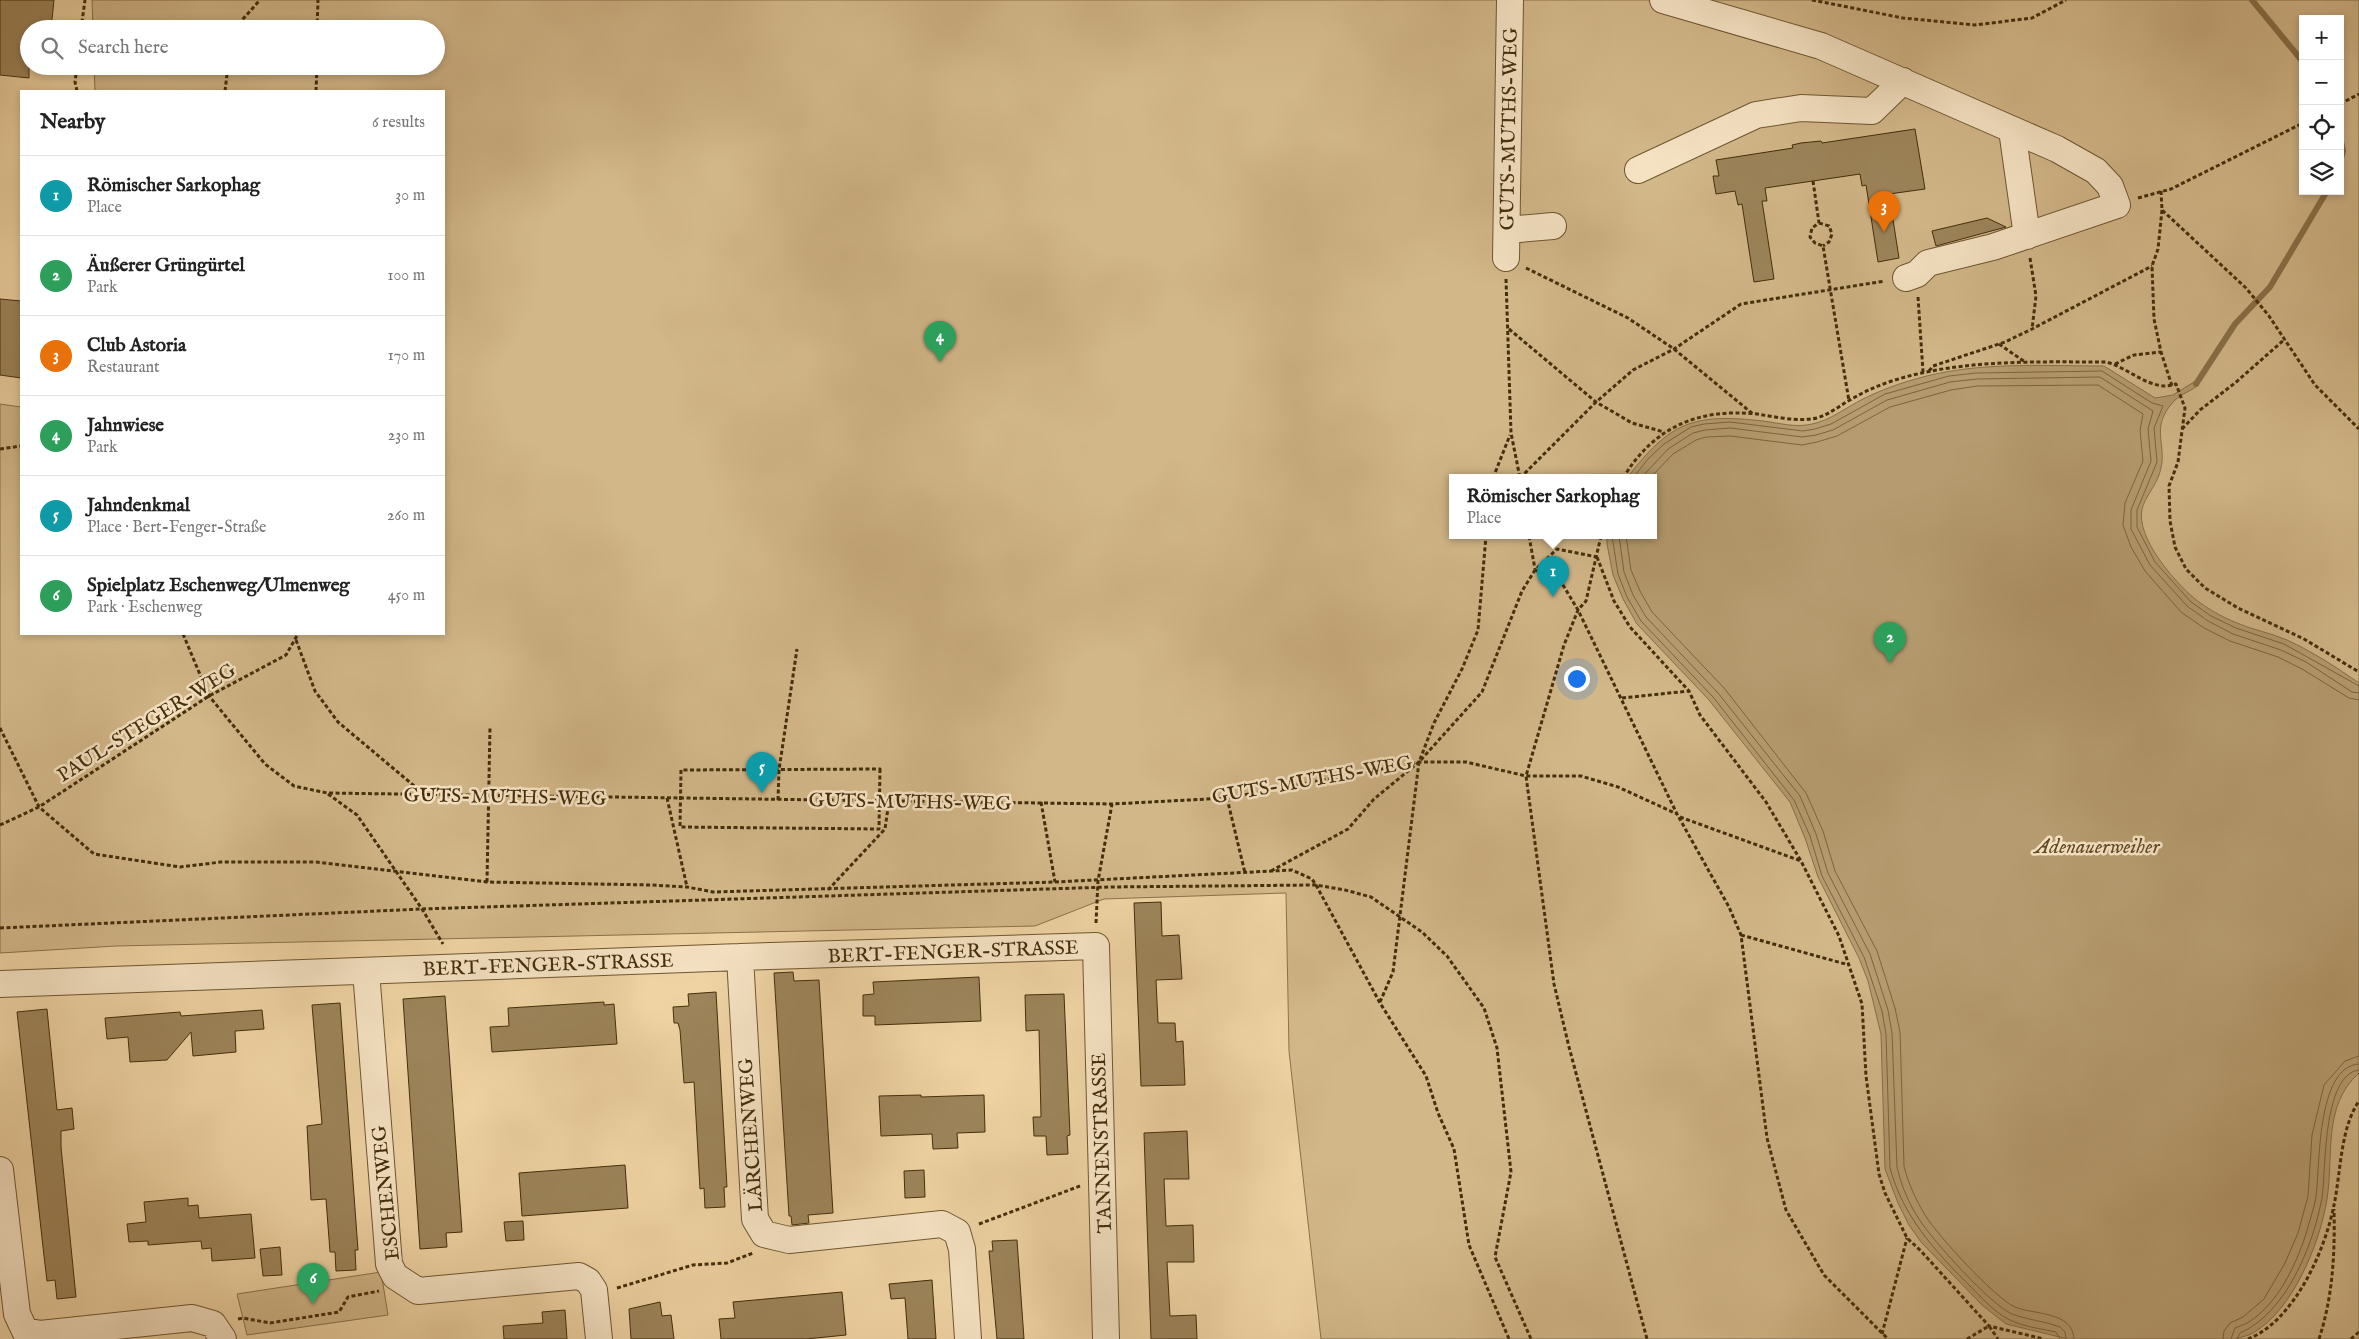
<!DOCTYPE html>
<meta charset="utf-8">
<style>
:root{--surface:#fff;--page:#f2f2f2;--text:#222;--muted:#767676;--line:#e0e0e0;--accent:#8f2418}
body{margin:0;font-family:"IM FELL English",serif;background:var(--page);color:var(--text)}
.controls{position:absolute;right:15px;top:15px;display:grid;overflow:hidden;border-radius:0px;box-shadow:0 2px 8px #0003}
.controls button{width:45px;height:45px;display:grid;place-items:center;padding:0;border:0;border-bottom:1px solid var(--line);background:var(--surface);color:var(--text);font:25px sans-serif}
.you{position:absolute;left:1576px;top:678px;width:18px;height:18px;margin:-12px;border:4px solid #fff;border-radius:50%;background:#1a73e8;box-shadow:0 0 0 8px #1a73e833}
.badge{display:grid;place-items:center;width:32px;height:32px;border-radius:50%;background:var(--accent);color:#fff;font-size:16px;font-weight:700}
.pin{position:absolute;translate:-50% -41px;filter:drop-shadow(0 1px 2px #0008)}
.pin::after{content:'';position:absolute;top:26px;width:18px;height:15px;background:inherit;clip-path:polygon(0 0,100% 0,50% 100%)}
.popup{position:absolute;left:1449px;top:474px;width:208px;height:65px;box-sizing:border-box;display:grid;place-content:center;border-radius:0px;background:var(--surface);filter:drop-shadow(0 1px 4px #0005);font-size:16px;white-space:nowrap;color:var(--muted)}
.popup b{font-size:19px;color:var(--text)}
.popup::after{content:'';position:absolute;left:50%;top:100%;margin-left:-10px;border:10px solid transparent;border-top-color:var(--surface)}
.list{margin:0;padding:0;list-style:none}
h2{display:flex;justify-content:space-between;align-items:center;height:65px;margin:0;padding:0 20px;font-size:21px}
h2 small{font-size:16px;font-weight:400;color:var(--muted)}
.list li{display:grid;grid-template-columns:32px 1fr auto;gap:15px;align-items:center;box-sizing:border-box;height:80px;padding:0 20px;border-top:1px solid var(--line)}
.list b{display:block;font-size:19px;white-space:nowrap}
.list p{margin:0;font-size:16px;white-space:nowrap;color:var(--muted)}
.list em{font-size:16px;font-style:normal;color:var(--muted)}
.icon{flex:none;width:28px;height:28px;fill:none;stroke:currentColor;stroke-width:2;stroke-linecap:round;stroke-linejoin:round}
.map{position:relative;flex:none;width:2359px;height:1339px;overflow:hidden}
.search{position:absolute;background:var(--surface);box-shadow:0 2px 8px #0003;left:20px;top:20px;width:425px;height:55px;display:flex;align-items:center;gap:12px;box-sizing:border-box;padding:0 18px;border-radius:28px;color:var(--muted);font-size:19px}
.panel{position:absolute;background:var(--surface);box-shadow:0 2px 8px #0003;left:20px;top:90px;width:425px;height:545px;border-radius:0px}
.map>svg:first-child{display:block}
.green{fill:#d2b789;stroke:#8b724a;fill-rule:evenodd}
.water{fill:#b59b6f;stroke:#886f47}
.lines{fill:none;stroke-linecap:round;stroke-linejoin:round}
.shore{stroke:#7c643d;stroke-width:1}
.stream{stroke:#886f47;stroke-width:6}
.building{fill:#9d845a;stroke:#442e0b}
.minor-casing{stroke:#6f5731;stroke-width:28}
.path{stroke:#442e0b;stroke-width:3;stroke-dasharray:4 2.5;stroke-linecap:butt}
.minor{stroke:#f5e2c3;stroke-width:26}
.labels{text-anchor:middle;stroke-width:5;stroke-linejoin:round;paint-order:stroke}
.street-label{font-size:20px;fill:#442e0b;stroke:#f5e2c3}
.water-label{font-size:21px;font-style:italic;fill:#604924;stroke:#f5e2c3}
</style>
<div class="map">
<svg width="2359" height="1339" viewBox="0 0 2359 1339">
<rect width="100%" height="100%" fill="#efd3a3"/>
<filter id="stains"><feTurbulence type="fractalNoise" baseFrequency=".004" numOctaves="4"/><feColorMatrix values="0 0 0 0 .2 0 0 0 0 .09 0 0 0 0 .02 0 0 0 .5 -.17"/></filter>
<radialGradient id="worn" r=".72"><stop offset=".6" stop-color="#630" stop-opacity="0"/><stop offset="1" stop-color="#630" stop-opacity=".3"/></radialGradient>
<path class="green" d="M92,0H2359V1339H1321L1289,1051L1286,893L1104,899L1035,926L116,946L0,953V404L21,407V634H444V91H95L94,66H436V29H93ZM2303,19H2340V191H2303ZM1453,478H1653V536H1453Z
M381,1272L388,1315L247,1335L237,1294Z"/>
<path class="water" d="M2104,366L2155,398L2173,395L2194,382L2197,386C2191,391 2181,394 2175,400C2147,429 2170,445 2159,475C2155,487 2145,497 2142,509C2136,538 2174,581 2194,598C2206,608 2222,617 2237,623C2253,630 2271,633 2287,640C2313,652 2336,667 2359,683V1073C2322,1106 2334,1156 2327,1199C2320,1243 2293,1310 2253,1333C2248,1336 2241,1337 2235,1339H2068L2006,1324L1982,1305L1921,1242L1909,1225L1898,1203L1885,1169L1881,1034L1868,981L1859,958L1818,877L1805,838L1790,802L1709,700L1637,624L1623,599L1613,575L1607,544V536H1653V478H1627C1670,422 1693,413 1763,421C1779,423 1796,428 1812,424C1831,420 1845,408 1863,399C1879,391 1895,385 1912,380C1974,361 2040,366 2104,366Z"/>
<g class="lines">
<path class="shore" d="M1633,478L1648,459L1664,444L1691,427L1704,424L1730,422L1803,431L1815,429L1831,424L1885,394L1949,376L1976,373L2102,371L2152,403L2163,406L2154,428L2157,462L2137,510V527L2155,562L2191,602L2211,616L2236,628L2284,644L2359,686
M1641,478L1668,449L1693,433L1705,430L1730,428L1802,437L1816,435L1833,430L1887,400L1950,382L1977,379L2100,377L2153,411L2148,429L2151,461L2131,510V529L2150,565L2187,606L2208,621L2233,634L2281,650L2306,662L2352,692L2359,693
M1650,478L1673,454L1696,440L1706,437L1730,436L1802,445L1817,442L1837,436L1890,407L1951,390L1977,386L2098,385L2143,414L2140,430L2143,461L2125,503L2123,525L2131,547L2145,571L2181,612L2204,628L2230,641L2278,657L2302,669L2349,698L2359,700
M1612,536L1618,574L1627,597L1641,621L1713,697L1794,800L1810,836L1822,876L1864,957L1882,1011L1886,1034L1890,1168C1903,1216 1934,1250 1968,1284C1980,1296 1993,1311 2008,1319C2021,1326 2041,1329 2056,1332L2060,1339
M1619,536L1624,572L1633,595L1646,617L1718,693L1800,796L1816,834L1828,873L1870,954L1888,1010L1892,1033L1897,1167C1901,1185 1909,1204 1919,1219C1932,1240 1991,1305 2012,1314C2027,1320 2045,1321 2060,1327L2065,1332L2066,1339
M1626,536L1631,570L1640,591L1652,612L1724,688L1806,793L1823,831L1835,871L1877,951L1895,1008L1900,1032L1904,1166C1908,1183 1916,1200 1925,1215C1937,1235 1995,1298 2015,1307C2034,1315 2073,1311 2074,1339
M2223,1339L2224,1331L2230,1323L2243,1317L2264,1299L2285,1263L2298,1233L2308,1196L2312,1135L2324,1085L2345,1061L2359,1056
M2231,1339L2235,1328C2239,1326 2244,1325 2249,1322C2278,1303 2295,1267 2306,1234C2309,1222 2314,1209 2316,1197C2320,1168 2316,1066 2359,1064
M2237,1339L2240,1333C2286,1313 2313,1246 2322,1198C2326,1173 2322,1074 2359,1070"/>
<path class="stream" d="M2252,0L2303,62
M2340,137L2343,151L2340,162
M2196,384L2235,324L2270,287L2327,191"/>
</g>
<path class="building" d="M0,0H54L51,29H29V78L0,75Z
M1915,129L1925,189L1889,194L1899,258L1878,262L1866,185L1862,186L1860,174L1813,181L1765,188L1767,201H1762L1774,279L1754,282L1742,204L1738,205L1735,191L1716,194L1713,176H1719L1716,160L1793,148L1792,145L1801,143L1821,141L1822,143Z
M1987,218L2006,227L1936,246L1932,231Z
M0,299L21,301V378L0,375Z
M1161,902L1162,936L1179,935L1182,979L1156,980L1158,1023H1175L1176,1042L1183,1041L1185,1085L1141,1086L1134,903Z
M793,972L794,981L819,980L833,1213L808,1215L809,1223L792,1225L791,1216H789L774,973Z
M979,977L981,1021L875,1025V1016H863V995L874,994L873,982Z
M716,992L727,1187H724L725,1207L705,1208L704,1188L700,1189L694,1082L684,1083L680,1030L678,1023H674L673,1007L689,1006L688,994Z
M1064,994L1070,1135L1067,1136L1068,1154L1047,1155L1046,1136H1034L1033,1117H1041L1039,1030L1026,1031L1025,995Z
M445,996L462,1232L446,1233L447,1247L420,1249L403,999Z
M604,1002V1005L614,1004L617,1044L492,1052L490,1027L509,1026L508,1008Z
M340,1003L358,1250H355L356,1270L336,1271L335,1252H330L326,1199L311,1200L307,1126L322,1124L312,1005Z
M47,1009L57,1110L72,1108L74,1129L61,1131V1147L76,1297L57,1299L55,1280L47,1281L44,1256L17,1012Z
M262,1010L264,1029L235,1031L236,1052L193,1056L191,1032L167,1060L130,1062L128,1037L107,1039L105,1018L180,1012L181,1016Z
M921,1095V1097L984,1095L985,1132L957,1133L958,1148L933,1149L932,1134L881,1136L879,1096Z
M1187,1131L1189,1179H1164L1166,1226L1193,1225L1194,1262H1167L1170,1316L1196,1315L1197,1339H1151L1144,1133Z
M625,1165L628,1208L522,1216L519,1173Z
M924,1170L925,1197L905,1198L904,1171Z
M188,1198V1206L198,1205L199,1218L251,1214L255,1258L212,1261L211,1248L202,1249L201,1241L148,1245V1241L129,1242L127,1224L146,1222L144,1202Z
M523,1221L524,1240L506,1241L504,1222Z
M1017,1240L1024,1339H997L989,1251H993L992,1241Z
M280,1247L282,1275L263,1276L260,1249Z
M932,1280L936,1339H908L905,1298L891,1299L889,1284Z
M842,1292L846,1335L806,1339H721L719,1319L735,1318L733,1302Z
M660,1302L662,1316L671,1315L674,1339H631L629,1309Z
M565,1310L567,1339H504L503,1326L543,1323L542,1312Z"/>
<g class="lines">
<g class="minor-casing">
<path id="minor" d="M1663,0L1821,46L2057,149L2096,171L2110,186L2117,205L1993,247L1928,263L1917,274L1906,278
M2012,130L2027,236
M1638,170L1756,115L1801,108L1872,111L1903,81
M1507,230L1553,226
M1506,258L1510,0
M740,957L755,1219L764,1234L789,1240L942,1224L957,1232L962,1249L968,1339
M366,971L389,1264L395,1276L418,1291L579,1276L588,1281L594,1290L599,1339
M0,984L740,957L1096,946L1106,1339
M0,1170L17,1314L25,1331L40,1334L192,1318L213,1324L223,1339"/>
</g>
<path class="path" d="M1812,0L1903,18L1975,25L2032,18L2066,0
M81,29L85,0
M234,29L260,0
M317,29L318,0
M77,91L75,82L77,66
M225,91L228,66
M316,91L317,66
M2340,104L2359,94
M1813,181L1819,223L1812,228L1810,237L1815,243L1823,246L1849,401
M2161,191L2162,210L2246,288L2269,316L2315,385L2359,429
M2138,198L2171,189L2303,123
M2162,210L2158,249L2152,266L2154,319L2161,352L2172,386
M1819,223L1829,226L1832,234L1829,242L1823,246
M2030,258L2036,296L2032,329
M1526,268L1628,318L1674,349L1753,414
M1506,279L1511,433L1520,478
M1918,297L1923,372
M1509,329L1596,402L1632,423L1664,432
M1999,344L2025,362
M2115,364L2134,355L2161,352
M1929,371L1933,366L2005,342L2032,329L2152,266
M2182,429L2200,410L2235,383L2285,339
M0,449L21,446
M1493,478L1510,435
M1520,478L1596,402L1633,370L1674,349L1741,304L1885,281
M1623,478C1654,427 1698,408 1757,414C1776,417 1798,422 1817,418C1830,414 1839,406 1850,400C1865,391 1879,385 1895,380C1963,359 2036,362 2106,362C2130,368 2152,393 2176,384L2185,408L2178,462L2169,486L2170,521L2175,547L2186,569L2205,588L2238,608L2304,639L2359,672
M1529,536L1535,569
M1601,536L1586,601L1578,610L1564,645L1526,776L1554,984L1569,1047L1647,1339
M1597,557L1614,601L1630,627L1689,691L1700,715L1766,802L1801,861L1839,936L1862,1004L1866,1076L1879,1174L1885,1193L1907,1238L1921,1251L1989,1326L2044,1339
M1535,570L1560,580L1578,610L1677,814L1729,907L1741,935L1767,1138L1786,1210L1824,1275L1888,1339
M183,634L209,696L265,764L294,786L327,793L1112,804L1227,798L1419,762H1466L1526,776H1581L1618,787L1677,814
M296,640L315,691L338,722L425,795
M1622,698L1689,691
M0,728L39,807L94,854L180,867L221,862H316L487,882L652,885L687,887L713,892L1055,882L1292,870L1312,879L1316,885L1380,1003L1426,1076L1438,1113L1454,1149L1469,1245L1509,1339
M880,769L879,829L680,827L681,770Z
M328,794L357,815L422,909L443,944
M667,798L687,887
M1227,798L1245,873
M778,800L779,770L797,649
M1041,802L1055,882
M1680,817L1801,861
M0,825L39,807L209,696L286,655L298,634
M1271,871L1348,829L1374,799L1419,762L1482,692L1522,591L1535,570L1557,549L1597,557
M487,882L490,726
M828,890L885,829L889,801
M1096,923L1098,881L1112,804
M0,928L422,909L1109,887L1316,885L1345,890L1371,897L1422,932L1447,956L1484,1008L1497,1048L1511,1172L1495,1257L1531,1339
M1741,935L1849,965
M1380,1002L1393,972L1419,762L1434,723L1462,669L1478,630L1486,536
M979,1224L1080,1186
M617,1288L693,1265L727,1263L753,1253
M238,1319L243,1318L270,1323L339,1312L348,1297L379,1291
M1882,1334L1907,1238
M1967,1339L1989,1326L1998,1339
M2248,1339C2294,1321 2325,1251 2334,1205C2341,1172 2340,1129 2359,1101
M2319,1339C2333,1296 2335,1253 2334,1209
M2351,1339L2359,1332"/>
<use href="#minor" class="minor"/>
</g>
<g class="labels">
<g class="street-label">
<text transform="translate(1508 129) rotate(-89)" y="7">GUTS-MUTHS-WEG</text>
<text transform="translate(146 722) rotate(-32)" y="7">PAUL-STEGER-WEG</text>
<text transform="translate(1312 779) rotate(-10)" y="7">GUTS-MUTHS-WEG</text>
<text transform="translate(505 796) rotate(1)" y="7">GUTS-MUTHS-WEG</text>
<text transform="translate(910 801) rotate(1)" y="7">GUTS-MUTHS-WEG</text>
<text transform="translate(953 951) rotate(-2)" y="7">BERT-FENGER-STRASSE</text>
<text transform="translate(548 964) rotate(-2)" y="7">BERT-FENGER-STRASSE</text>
<text transform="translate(750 1135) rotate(-94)" y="7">LÄRCHENWEG</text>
<text transform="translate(1101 1143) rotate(-92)" y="7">TANNENSTRASSE</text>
<text transform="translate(385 1193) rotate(-96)" y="7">ESCHENWEG</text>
</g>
<g class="water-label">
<text x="2097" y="853">Adenauerweiher</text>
</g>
</g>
<rect width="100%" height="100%" filter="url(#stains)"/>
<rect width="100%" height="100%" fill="url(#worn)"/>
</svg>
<div class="controls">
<button>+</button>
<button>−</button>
<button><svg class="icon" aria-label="locate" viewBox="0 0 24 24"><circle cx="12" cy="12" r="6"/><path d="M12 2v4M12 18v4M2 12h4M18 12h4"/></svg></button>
<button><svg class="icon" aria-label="layers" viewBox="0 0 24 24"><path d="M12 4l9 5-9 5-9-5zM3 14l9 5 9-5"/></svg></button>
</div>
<div class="you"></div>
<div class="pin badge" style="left:1553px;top:597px;background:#0f9aa8">1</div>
<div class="popup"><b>Römischer Sarkophag</b>Place</div>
<div class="pin badge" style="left:1890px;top:663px;background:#2e9e5b">2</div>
<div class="pin badge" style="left:1884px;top:232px;background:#e8710a">3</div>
<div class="pin badge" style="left:940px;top:362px;background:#2e9e5b">4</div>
<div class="pin badge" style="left:762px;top:793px;background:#0f9aa8">5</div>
<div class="pin badge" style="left:313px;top:1304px;background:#2e9e5b">6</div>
<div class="search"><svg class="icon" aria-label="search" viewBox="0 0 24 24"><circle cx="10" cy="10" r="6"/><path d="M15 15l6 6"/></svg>Search here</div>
<section class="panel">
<h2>Nearby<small>6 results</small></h2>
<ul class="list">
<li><span class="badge" style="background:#0f9aa8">1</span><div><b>Römischer Sarkophag</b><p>Place</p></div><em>30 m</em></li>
<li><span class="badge" style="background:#2e9e5b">2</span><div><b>Äußerer Grüngürtel</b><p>Park</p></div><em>100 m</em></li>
<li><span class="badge" style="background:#e8710a">3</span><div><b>Club Astoria</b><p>Restaurant</p></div><em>170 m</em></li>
<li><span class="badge" style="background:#2e9e5b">4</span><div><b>Jahnwiese</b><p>Park</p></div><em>230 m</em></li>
<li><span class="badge" style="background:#0f9aa8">5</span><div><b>Jahndenkmal</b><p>Place · Bert-Fenger-Straße</p></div><em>260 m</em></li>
<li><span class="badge" style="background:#2e9e5b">6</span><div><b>Spielplatz Eschenweg/Ulmenweg</b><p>Park · Eschenweg</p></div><em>450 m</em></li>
</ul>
</section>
</div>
